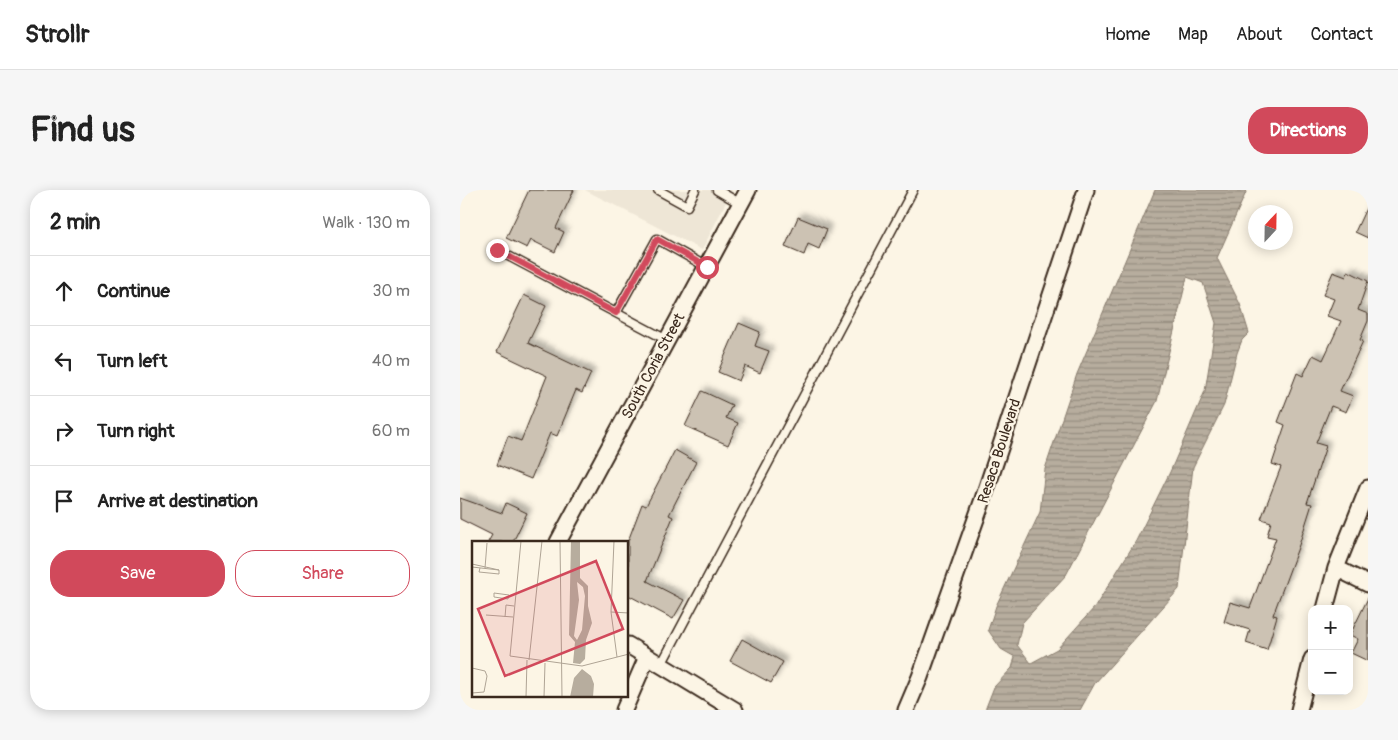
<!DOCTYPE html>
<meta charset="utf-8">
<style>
:root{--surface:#fff;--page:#f6f6f6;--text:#222;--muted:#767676;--line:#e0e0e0;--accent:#d1495b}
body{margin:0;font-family:Pangolin,sans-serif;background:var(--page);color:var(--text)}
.controls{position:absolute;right:15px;bottom:15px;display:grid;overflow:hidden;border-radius:10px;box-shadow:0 2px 12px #0003}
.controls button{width:45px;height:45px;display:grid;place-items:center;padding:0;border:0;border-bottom:1px solid var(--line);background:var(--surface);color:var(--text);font:25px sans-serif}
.compass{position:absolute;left:788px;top:15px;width:45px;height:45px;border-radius:50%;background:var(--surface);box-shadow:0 2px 12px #0003;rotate:22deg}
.stop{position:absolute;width:15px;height:15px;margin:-11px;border:4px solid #d1495b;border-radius:50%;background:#fff}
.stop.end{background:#d1495b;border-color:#fff;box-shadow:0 1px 5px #0008}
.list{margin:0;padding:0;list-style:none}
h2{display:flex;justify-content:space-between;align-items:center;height:65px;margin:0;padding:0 20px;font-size:21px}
h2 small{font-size:16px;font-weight:400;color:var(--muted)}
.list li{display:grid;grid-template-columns:32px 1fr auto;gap:15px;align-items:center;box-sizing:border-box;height:70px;padding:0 20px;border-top:1px solid var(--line)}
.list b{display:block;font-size:19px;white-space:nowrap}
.list em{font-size:16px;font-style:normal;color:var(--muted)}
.actions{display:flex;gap:10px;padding:15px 20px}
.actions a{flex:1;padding:11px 0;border:1px solid var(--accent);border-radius:20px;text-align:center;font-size:18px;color:var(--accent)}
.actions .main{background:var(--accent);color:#fff}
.icon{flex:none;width:28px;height:28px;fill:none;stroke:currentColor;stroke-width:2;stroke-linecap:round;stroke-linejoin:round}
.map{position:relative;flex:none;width:908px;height:520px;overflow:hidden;border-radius:20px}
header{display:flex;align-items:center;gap:30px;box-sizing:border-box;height:70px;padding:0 25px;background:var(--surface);border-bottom:1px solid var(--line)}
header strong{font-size:24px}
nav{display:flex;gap:28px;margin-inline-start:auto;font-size:18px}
.intro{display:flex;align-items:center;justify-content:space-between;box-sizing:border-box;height:120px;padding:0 30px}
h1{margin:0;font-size:35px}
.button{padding:12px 22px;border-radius:20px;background:var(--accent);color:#fff;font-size:18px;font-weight:700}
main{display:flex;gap:30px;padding:0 30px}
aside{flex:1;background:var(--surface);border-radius:20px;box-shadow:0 2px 12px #0003}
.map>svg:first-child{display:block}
.built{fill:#eee6d6}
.water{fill:url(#water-rules);stroke:#85796b;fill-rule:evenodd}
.building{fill:#ccc2b3;stroke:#3b2a1e;filter:url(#shadow)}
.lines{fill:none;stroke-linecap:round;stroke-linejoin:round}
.lane-casing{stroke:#3b2a1e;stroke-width:11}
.street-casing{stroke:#3b2a1e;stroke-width:19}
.lane{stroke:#fcf5e5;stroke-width:8}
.street{stroke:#fcf5e5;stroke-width:15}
.route{stroke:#d1495b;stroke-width:6}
.labels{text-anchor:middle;stroke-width:4.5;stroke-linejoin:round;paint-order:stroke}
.street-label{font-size:15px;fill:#3b2a1e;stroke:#fcf5e5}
.inset-road{fill:none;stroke:#afa495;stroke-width:1}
.view{fill:#d1495b;fill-opacity:0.15;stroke:#d1495b;stroke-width:2.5}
.inset-edge{fill:none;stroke:#3b2a1e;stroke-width:2.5}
</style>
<header>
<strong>Strollr</strong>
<nav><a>Home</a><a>Map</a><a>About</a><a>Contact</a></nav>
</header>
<div class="intro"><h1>Find us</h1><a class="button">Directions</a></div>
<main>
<aside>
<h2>2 min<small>Walk · 130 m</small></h2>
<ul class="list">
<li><svg class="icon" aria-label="ahead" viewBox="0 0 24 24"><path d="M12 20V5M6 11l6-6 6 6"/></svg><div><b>Continue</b></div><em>30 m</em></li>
<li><svg class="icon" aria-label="left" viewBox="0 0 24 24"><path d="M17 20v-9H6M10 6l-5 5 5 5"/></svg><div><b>Turn left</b></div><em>40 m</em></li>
<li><svg class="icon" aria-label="right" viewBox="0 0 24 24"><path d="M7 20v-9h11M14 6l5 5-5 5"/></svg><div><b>Turn right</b></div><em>60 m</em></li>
<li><svg class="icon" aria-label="arrive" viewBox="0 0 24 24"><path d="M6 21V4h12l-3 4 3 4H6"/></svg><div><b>Arrive at destination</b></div></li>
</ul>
<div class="actions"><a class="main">Save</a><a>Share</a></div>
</aside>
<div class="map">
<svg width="908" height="520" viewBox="0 0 908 520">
<defs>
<pattern id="water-rules" width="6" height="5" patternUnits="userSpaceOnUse" patternTransform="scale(1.25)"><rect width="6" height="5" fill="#b7ad9e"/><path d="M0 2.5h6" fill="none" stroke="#968d80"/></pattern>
<filter id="shadow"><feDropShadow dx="4.5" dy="-4.5" stdDeviation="2.5" flood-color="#0004"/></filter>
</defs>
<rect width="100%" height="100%" fill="#fcf5e5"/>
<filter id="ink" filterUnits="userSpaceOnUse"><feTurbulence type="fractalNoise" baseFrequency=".02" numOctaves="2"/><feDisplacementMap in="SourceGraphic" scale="10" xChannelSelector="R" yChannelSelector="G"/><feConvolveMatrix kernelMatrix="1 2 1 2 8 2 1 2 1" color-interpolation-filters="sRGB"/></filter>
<g filter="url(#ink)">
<path class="built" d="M125,0H272L242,60Z"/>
<path class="water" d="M695,0H787L757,68L780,114L789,143L782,150L777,163L764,215L733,277L719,399L635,493L620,520H525L534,497L552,478L555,467L541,459L528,440L536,416L580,322L585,279L617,184ZM727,87L743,93L756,133L745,201L710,282L676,351L635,417L597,459L571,473L557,455L562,433L606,385L697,211Z"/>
<path class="building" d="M69,0H114L96,38L104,42L95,62L71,50L67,58L46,48Z
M908,14V48L895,42Z
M338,27L367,39L359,59L348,54L344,65L325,57Z
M888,81L908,91L898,120L908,124V131L900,150L903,151L880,201L893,206L886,222L871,216L856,253L866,256L847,313L852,314L839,355L813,425L817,426L807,460L786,453L790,440L764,432L770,412L790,418L816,348L807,346L811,332L801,329L821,277L812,274L825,235L818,232L837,183L843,186L853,165L863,170L881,131L867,126L874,109L863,105L873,82L886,87Z
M64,105L86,116L68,153L131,183L122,203L116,200L97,246L90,243L71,289L37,275L48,246L61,251L87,186L37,162Z
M279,133L300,142L295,156L309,161L300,183L285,176L279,191L258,182Z
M242,201L272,215L266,228L278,233L268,255L225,236Z
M215,260L236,272L209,325L213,327L187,391L224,410L213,429L168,405V351L182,314L186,316Z
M0,308L42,323L46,313L67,323L53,352H28L32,345L0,329Z
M908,408V471L891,463L898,449L890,445Z
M282,449L323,472L311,493L270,471Z"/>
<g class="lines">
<g class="lane-casing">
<path id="lane" d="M198,0L227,16L235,0
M257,0L281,14
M37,60L207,150
M156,123L197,49L247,77
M201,475L453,0"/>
</g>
<g class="street-casing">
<path id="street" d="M98,352L288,0
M876,378L908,394
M865,419L876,378L908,298
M168,455L275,520
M164,520L187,467
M446,520L460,487L522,312L626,0
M839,520L852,469"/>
</g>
<use href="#lane" class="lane"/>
<use href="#street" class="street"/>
</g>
</g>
<g class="lines" filter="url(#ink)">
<path class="route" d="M37,60L156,123L197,49L247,77"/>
</g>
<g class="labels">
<g class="street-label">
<text transform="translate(193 176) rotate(-62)" y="5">South Coria Street</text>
<text transform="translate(539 261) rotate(-72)" y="5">Resaca Boulevard</text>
</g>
</g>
<g transform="translate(12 351)">
<rect width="156" height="156" fill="#fcf5e5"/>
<path d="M99,0H108V37L116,45V65L120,82L114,99L113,118L108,123L101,122L103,101L97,94ZM105,41L111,46L113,55L110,89L105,99L102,95L107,59ZM110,128L119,135L122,143L121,156H98L102,137Z" fill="#b7ad9e" fill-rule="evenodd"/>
<path class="inset-road" d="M49,0L38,115L110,125L157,113M88,0L90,156M142,0L139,71L145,116M0,23L27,29M0,26L27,29M8,27L7,31L27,33V29M13,27L15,2M22,52L37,54L36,58L22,56ZM139,71L157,72M14,74L41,76M33,76L34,64L42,65M57,119L70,0M0,127L13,130L15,135L12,151L0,152M54,156L55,119M72,156L73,122"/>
<path class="view" d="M124,20L151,88L33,135L6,68Z"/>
<rect width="156" height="156" class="inset-edge"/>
</g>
</svg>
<div class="controls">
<button>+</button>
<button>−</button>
</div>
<svg class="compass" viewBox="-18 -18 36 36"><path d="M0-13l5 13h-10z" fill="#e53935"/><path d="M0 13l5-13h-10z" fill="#767676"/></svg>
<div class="stop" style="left:247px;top:77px"></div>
<div class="stop end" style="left:37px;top:60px"></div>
</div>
</main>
